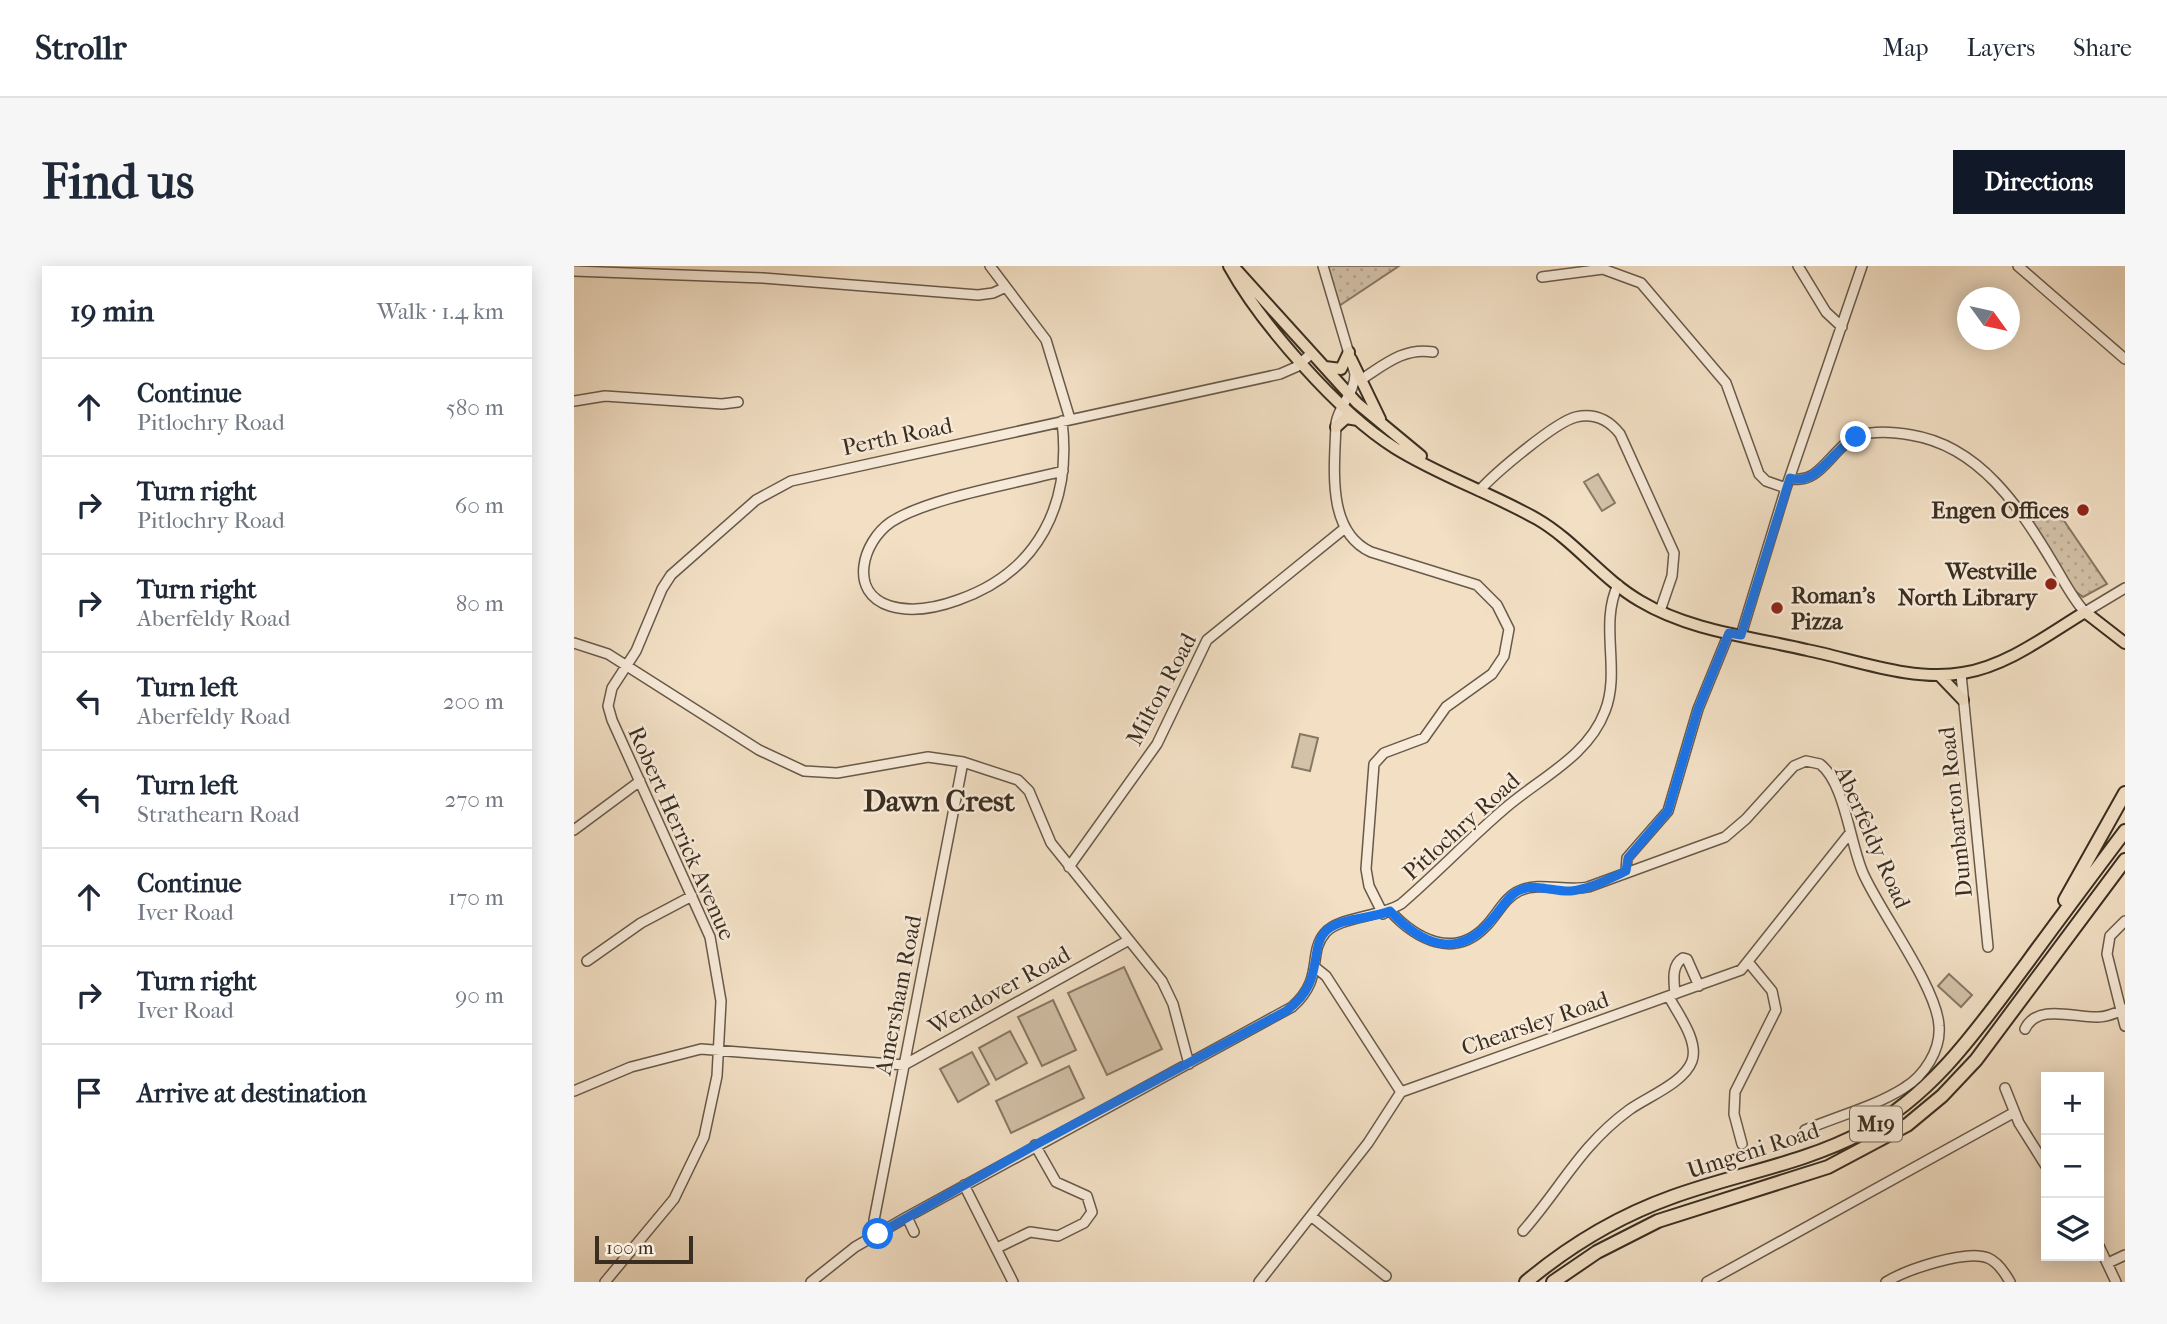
<!DOCTYPE html>
<meta charset="utf-8">
<style>
:root{--surface:#fff;--page:#f6f6f7;--text:#1f2937;--muted:#747a83;--line:#e0e1e3;--accent:#111827}
body{margin:0;font-family:"IM FELL French Canon",serif;background:var(--page);color:var(--text)}
.controls{position:absolute;right:21px;bottom:21px;display:grid;overflow:hidden;border-radius:0px;box-shadow:0 4px 18px #0003}
.controls button{width:63px;height:63px;display:grid;place-items:center;padding:0;border:0;border-bottom:2px solid var(--line);background:var(--surface);color:var(--text);font:35px sans-serif}
.compass{position:absolute;left:1383px;top:21px;width:63px;height:63px;border-radius:50%;background:var(--surface);box-shadow:0 4px 18px #0003;rotate:123deg}
.scale{position:absolute;left:21px;bottom:18px;width:98px;box-sizing:border-box;padding-left:7px;border:4px solid #3a2e20;border-top:0;font-size:19px;line-height:24px;white-space:nowrap;color:#3a2e20;-webkit-text-stroke:5px #f7ead9;paint-order:stroke}
.stop{position:absolute;width:21px;height:21px;margin:-16px;border:5px solid #1a73e8;border-radius:50%;background:#fff}
.stop.end{background:#1a73e8;border-color:#fff;box-shadow:0 2px 7px #0008}
.list{margin:0;padding:0;list-style:none}
h2{display:flex;justify-content:space-between;align-items:center;height:91px;margin:0;padding:0 28px;font-size:30px}
h2 small{font-size:23px;font-weight:400;color:var(--muted)}
.list li{display:grid;grid-template-columns:46px 1fr auto;gap:21px;align-items:center;box-sizing:border-box;height:98px;padding:0 28px;border-top:2px solid var(--line)}
.list b{display:block;font-size:26px;white-space:nowrap}
.list p{margin:0;font-size:23px;white-space:nowrap;color:var(--muted)}
.list em{font-size:23px;font-style:normal;color:var(--muted)}
.icon{flex:none;width:38px;height:38px;fill:none;stroke:currentColor;stroke-width:2;stroke-linecap:round;stroke-linejoin:round}
.map{position:relative;flex:none;width:1551px;height:1016px;overflow:hidden;border-radius:0px}
header{display:flex;align-items:center;gap:42px;box-sizing:border-box;height:98px;padding:0 35px;background:var(--surface);border-bottom:2px solid var(--line)}
header strong{font-size:33px}
nav{display:flex;gap:38px;margin-inline-start:auto;font-size:24px}
.intro{display:flex;align-items:center;justify-content:space-between;box-sizing:border-box;height:168px;padding:0 42px}
h1{margin:0;font-size:49px}
.button{padding:18px 32px;border-radius:0px;background:var(--accent);color:#fff;font-size:24px;font-weight:700}
main{display:flex;gap:42px;padding:0 42px}
aside{flex:1;background:var(--surface);border-radius:0px;box-shadow:0 4px 18px #0003}
.map>svg:first-child{display:block}
.grass{fill:#d3c1a8;stroke:#867864;stroke-width:2}
.park{fill:url(#park-dots);stroke:#867864;stroke-width:2}
.lines{fill:none;stroke-linecap:round;stroke-linejoin:round}
.minor-casing{stroke:#685a49;stroke-width:12}
.major-casing{stroke:#3a2e20;stroke-width:14}
.highway-casing{stroke:#3a2e20;stroke-width:16}
.minor{stroke:#f7ead9;stroke-width:9}
.major{stroke:#f2dfc4;stroke-width:10}
.highway{stroke:#f2dfc4;stroke-width:12}
.route{stroke:#1a73e8;stroke-width:9}
.poi-dot{fill:#8f2418;stroke:#f7ead9;stroke-width:2.5}
.labels{text-anchor:middle;stroke-width:5;stroke-linejoin:round;paint-order:stroke}
.shield{fill:#f7ead9;stroke:#736658;stroke-width:2}
.shield-label{font-size:21px;font-weight:bold;fill:#3a2e20}
.street-label{font-size:23px;fill:#3a2e20;stroke:#f7ead9}
.poi-label{font-size:23px;font-weight:bold;fill:#3a2e20;stroke:#f7ead9;text-anchor:end}
.district-label{font-size:30px;font-weight:bold;fill:#3a2e20;stroke:#f7ead9}
</style>
<header>
<strong>Strollr</strong>
<nav><a>Map</a><a>Layers</a><a>Share</a></nav>
</header>
<div class="intro"><h1>Find us</h1><a class="button">Directions</a></div>
<main>
<aside>
<h2>19 min<small>Walk · 1.4 km</small></h2>
<ul class="list">
<li><svg class="icon" aria-label="ahead" viewBox="0 0 24 24"><path d="M12 20V5M6 11l6-6 6 6"/></svg><div><b>Continue</b><p>Pitlochry Road</p></div><em>580 m</em></li>
<li><svg class="icon" aria-label="right" viewBox="0 0 24 24"><path d="M7 20v-9h11M14 6l5 5-5 5"/></svg><div><b>Turn right</b><p>Pitlochry Road</p></div><em>60 m</em></li>
<li><svg class="icon" aria-label="right" viewBox="0 0 24 24"><path d="M7 20v-9h11M14 6l5 5-5 5"/></svg><div><b>Turn right</b><p>Aberfeldy Road</p></div><em>80 m</em></li>
<li><svg class="icon" aria-label="left" viewBox="0 0 24 24"><path d="M17 20v-9H6M10 6l-5 5 5 5"/></svg><div><b>Turn left</b><p>Aberfeldy Road</p></div><em>200 m</em></li>
<li><svg class="icon" aria-label="left" viewBox="0 0 24 24"><path d="M17 20v-9H6M10 6l-5 5 5 5"/></svg><div><b>Turn left</b><p>Strathearn Road</p></div><em>270 m</em></li>
<li><svg class="icon" aria-label="ahead" viewBox="0 0 24 24"><path d="M12 20V5M6 11l6-6 6 6"/></svg><div><b>Continue</b><p>Iver Road</p></div><em>170 m</em></li>
<li><svg class="icon" aria-label="right" viewBox="0 0 24 24"><path d="M7 20v-9h11M14 6l5 5-5 5"/></svg><div><b>Turn right</b><p>Iver Road</p></div><em>90 m</em></li>
<li><svg class="icon" aria-label="arrive" viewBox="0 0 24 24"><path d="M6 21V4h12l-3 4 3 4H6"/></svg><div><b>Arrive at destination</b></div></li>
</ul>
</aside>
<div class="map">
<svg width="1551" height="1016" viewBox="0 0 1551 1016">
<defs>
<pattern id="park-dots" width="8" height="8" patternUnits="userSpaceOnUse" patternTransform="scale(1.75)"><rect width="8" height="8" fill="#d3c1a8"/><path d="M2 2h.1M6 6h.1" fill="none" stroke="#b6a690" stroke-width="1.8" stroke-linecap="round"/></pattern>
</defs>
<rect width="100%" height="100%" fill="#f2dfc4"/>
<filter id="stains"><feTurbulence type="fractalNoise" baseFrequency=".00286" numOctaves="4"/><feColorMatrix values="0 0 0 0 .2 0 0 0 0 .09 0 0 0 0 .02 0 0 0 .5 -.17"/></filter>
<radialGradient id="worn" r=".72"><stop offset=".6" stop-color="#630" stop-opacity="0"/><stop offset="1" stop-color="#630" stop-opacity=".3"/></radialGradient>
<path class="grass" d="M1024,208L1041,237L1028,245L1010,216Z
M726,468L744,472L736,505L718,501Z
M550,701L588,783L533,809L494,727Z
M1375,708L1398,729L1387,741L1364,720Z
M479,734L502,784L468,800L444,751Z
M436,765L453,797L422,814L405,782Z
M398,786L415,818L384,836L366,803Z
M495,800L510,832L437,867L422,835Z"/>
<path class="park" d="M750,0H825L762,42Z
M1480,240L1533,318L1509,331L1492,318L1454,256Z"/>
<g class="lines">
<g class="minor-casing">
<path id="minor" d="M416,0L472,74L496,153
M749,0L781,108C781,127 765,139 762,157C761,199 751,265 797,286L903,319L923,339L935,363L930,390L918,408L872,441L850,472L810,487L800,498L792,603L795,620L809,648
M1224,0L1252,46L1268,61
M1444,0L1551,93
M0,5L189,12L404,29L419,27L432,21
M968,11L1029,3L1067,17L1152,117L1185,208L1192,215L1212,222
M788,113C811,98 831,81 859,86
M0,135L31,130L148,138L164,136
M488,155C498,237 465,306 384,334C362,342 339,347 316,340C274,327 288,276 317,256C354,232 443,217 489,205
M1216,212C1246,221 1258,180 1284,170C1301,164 1320,166 1337,169C1406,180 1446,242 1479,297C1489,313 1498,332 1511,346L1551,322
M905,225C920,208 981,156 1002,151C1020,147 1035,154 1046,168L1100,287L1098,310L1086,345
M1167,369L1212,222L1288,0
M0,377L34,388L185,484L230,505L263,507L354,491L389,496L444,514L455,525L477,577L588,715L599,738L615,798
M1387,408L1414,681
M0,564L66,515
M495,601L583,478L633,374L771,262
M1052,605L1053,592L1094,545L1124,443L1155,367
M816,645C842,673 880,694 912,660C923,649 931,631 945,625C965,615 992,626 1014,621L1151,571L1172,553L1220,500L1232,495L1246,498C1271,517 1276,578 1289,607C1306,646 1363,721 1365,760C1367,784 1350,810 1330,822C1300,841 1263,850 1231,864
M1551,655L1536,670L1533,688L1551,760
M13,695L67,657L118,630
M742,702L752,710L827,826
M1101,728C1100,716 1097,699 1109,692L1113,693L1125,720
M1451,763C1463,737 1501,752 1524,751C1533,751 1542,747 1551,743
M1431,822L1445,857L1472,900
M0,825L57,801L127,783L330,799L555,674
M1168,878L1160,848L1161,826L1202,744L1198,725L1175,697
M390,919L439,1016
M737,950L812,1010
M333,951L340,966
M949,965C987,922 1006,880 1055,844C1073,831 1110,817 1118,795C1125,775 1104,748 1095,731
M304,968L300,954L389,496
M1525,980L1542,1016
M423,982L456,966L484,970L510,957L518,946L513,930L482,916L461,879
M1534,997L1551,989
M31,1016L100,933L130,871L143,810L147,735L136,671L38,454L34,440L38,422L62,385L88,323L97,309L182,234L217,215L706,108L722,101L738,87
M237,1016L281,981L333,951L718,741C751,712 733,688 751,667C764,651 806,651 827,638C862,608 894,574 929,544C964,513 1014,491 1031,445C1047,405 1025,358 1044,319
M685,1016L794,877L827,826L1167,704L1276,567
M1133,1016L1439,847
M1312,1016C1332,1004 1392,983 1414,992C1424,996 1431,1007 1436,1016"/>
</g>
<g class="major-casing">
<path id="major" d="M655,0C687,58 765,147 821,182C866,210 917,227 963,253C1001,275 1028,313 1066,335C1116,365 1178,371 1233,384C1282,394 1339,416 1389,407C1433,400 1473,369 1511,346L1551,377
M659,0L783,137L847,190
M777,93L806,153
M751,101L767,103L775,86
M762,161L772,152L784,154
M1366,410L1389,434"/>
</g>
<g class="highway-casing">
<path id="highway" d="M1491,634L1551,527
M952,1016C995,980 1045,950 1098,931C1161,908 1229,898 1289,866C1361,827 1405,761 1453,697C1485,653 1518,609 1551,565
M979,1016L1023,986L1084,955L1254,901L1333,859L1368,830L1402,794L1551,594"/>
</g>
<use href="#minor" class="minor"/>
<use href="#major" class="major"/>
<use href="#highway" class="highway"/>
</g>
<g class="lines">
<path class="route" d="M304,968L461,879L712,745C753,716 733,682 753,664C769,651 797,653 816,645C848,679 885,695 919,652C928,642 935,627 949,623C964,618 981,626 997,625C1016,623 1035,613 1052,605L1054,592L1094,545L1124,443L1155,367L1167,369L1216,212C1244,221 1259,182 1282,171"/>
</g>
<g class="poi-dot">
<circle cx="1509" cy="244" r="7"/>
<circle cx="1477" cy="318" r="7"/>
<circle cx="1203" cy="342" r="7"/>
</g>
<g class="labels">
<rect class="shield" x="1276" y="840.5" width="52" height="35" rx="5"/>
<g class="shield-label">
<text x="1302" y="865">M19</text>
</g>
<g class="street-label">
<text transform="translate(323 170) rotate(-12)" y="8">Perth Road</text>
<text transform="translate(587 423) rotate(-62)" y="8">Milton Road</text>
<text transform="translate(1381 546) rotate(-96)" y="8">Dumbarton Road</text>
<text transform="translate(887 560) rotate(-42)" y="8">Pitlochry Road</text>
<text transform="translate(108 567) rotate(66)" y="8">Robert Herrick Avenue</text>
<text transform="translate(1299 571) rotate(66)" y="8">Aberfeldy Road</text>
<text transform="translate(425 724) rotate(-29)" y="8">Wendover Road</text>
<text transform="translate(324 729) rotate(-79)" y="8">Amersham Road</text>
<text transform="translate(961 757) rotate(-19)" y="8">Chearsley Road</text>
<text transform="translate(1179 884) rotate(-18)" y="8">Umgeni Road</text>
</g>
<g class="poi-label">
<text x="1495" y="252">Engen Offices</text>
<text x="1463" y="313">Westville<tspan x="1463" dy="26">North Library</tspan></text>
<text x="1217" y="337" text-anchor="start">Roman's<tspan x="1217" dy="26">Pizza</tspan></text>
</g>
<g class="district-label">
<text x="365" y="545">Dawn Crest</text>
</g>
</g>
<rect width="100%" height="100%" filter="url(#stains)"/>
<rect width="100%" height="100%" fill="url(#worn)"/>
</svg>
<div class="controls">
<button>+</button>
<button>−</button>
<button><svg class="icon" aria-label="layers" viewBox="0 0 24 24"><path d="M12 4l9 5-9 5-9-5zM3 14l9 5 9-5"/></svg></button>
</div>
<svg class="compass" viewBox="-18 -18 36 36"><path d="M0-13l5 13h-10z" fill="#e53935"/><path d="M0 13l5-13h-10z" fill="#747a83"/></svg>
<div class="scale">100 m</div>
<div class="stop" style="left:304px;top:968px"></div>
<div class="stop end" style="left:1282px;top:171px"></div>
</div>
</main>
